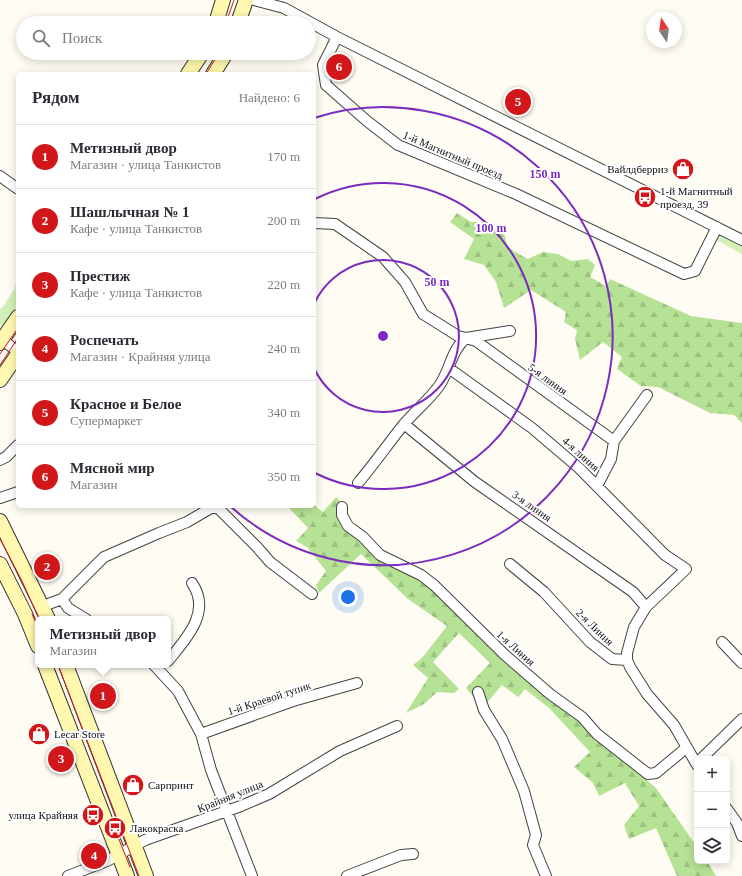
<!DOCTYPE html>
<html lang="ru">
<meta charset="utf-8">
<style>
:root{--surface:#fff;--page:#f2f2f3;--text:#2b2b33;--muted:#7c7c81;--line:#e1e1e2;--accent:#d2171b}
body{margin:0;font-family:Georgia,serif;background:var(--page);color:var(--text)}
.controls{position:absolute;right:12px;bottom:12px;display:grid;overflow:hidden;border-radius:6px;box-shadow:0 2px 10px #0003}
.controls button{width:36px;height:36px;display:grid;place-items:center;padding:0;border:0;border-bottom:1px solid var(--line);background:var(--surface);color:var(--text);font:20px sans-serif}
.compass{position:absolute;left:646px;top:12px;width:36px;height:36px;border-radius:50%;background:var(--surface);box-shadow:0 2px 10px #0003;rotate:347deg}
.you{position:absolute;left:348px;top:597px;width:14px;height:14px;margin:-10px;border:3px solid #fff;border-radius:50%;background:#1a73e8;box-shadow:0 0 0 6px #1a73e833}
.badge{display:grid;place-items:center;width:26px;height:26px;border-radius:50%;background:var(--accent);color:#fff;font-size:13px;font-weight:700}
.pin{position:absolute;translate:-50% -50%;border:2px solid #fff;box-shadow:0 1px 4px #0006}
.popup{position:absolute;left:35px;top:616px;width:136px;height:52px;box-sizing:border-box;display:grid;place-content:center;border-radius:6px;background:var(--surface);filter:drop-shadow(0 1px 3px #0005);font-size:13px;white-space:nowrap;color:var(--muted)}
.popup b{font-size:15px;color:var(--text)}
.popup::after{content:'';position:absolute;left:50%;top:100%;margin-left:-8px;border:8px solid transparent;border-top-color:var(--surface)}
.list{margin:0;padding:0;list-style:none}
h2{display:flex;justify-content:space-between;align-items:center;height:52px;margin:0;padding:0 16px;font-size:17px}
h2 small{font-size:13px;font-weight:400;color:var(--muted)}
.list li{display:grid;grid-template-columns:26px 1fr auto;gap:12px;align-items:center;box-sizing:border-box;height:64px;padding:0 16px;border-top:1px solid var(--line)}
.list b{display:block;font-size:15px;white-space:nowrap}
.list p{margin:0;font-size:13px;white-space:nowrap;color:var(--muted)}
.list em{font-size:13px;font-style:normal;color:var(--muted)}
.icon{flex:none;width:22px;height:22px;fill:none;stroke:currentColor;stroke-width:2;stroke-linecap:round;stroke-linejoin:round}
.map{position:relative;flex:none;width:742px;height:876px;overflow:hidden}
.search{position:absolute;background:var(--surface);box-shadow:0 2px 10px #0003;left:16px;top:16px;width:300px;height:44px;display:flex;align-items:center;gap:10px;box-sizing:border-box;padding:0 14px;border-radius:22px;color:var(--muted);font-size:15px}
.panel{position:absolute;background:var(--surface);box-shadow:0 2px 10px #0003;left:16px;top:72px;width:300px;height:436px;border-radius:6px}
.map>svg:first-child{display:block}
.grass{fill:#d3efb7}
.forest{fill:url(#forest-firs)}
.lines{fill:none;stroke-linecap:round;stroke-linejoin:round}
.street-casing{stroke:#434343;stroke-width:12}
.secondary-casing{stroke:#323232;stroke-width:16}
.street{stroke:#fff;stroke-width:10}
.secondary{stroke:#fff8ae;stroke-width:14}
.tram{stroke:#d2171b;stroke-width:1}
.ring{fill:none;stroke:#7b2cbf;stroke-width:2}
.labels{text-anchor:middle;stroke-width:4;stroke-linejoin:round;paint-order:stroke}
.street-label{font-size:11px;fill:#101010;stroke:#fff}
.poi-label{font-size:11px;fill:#101010;stroke:#fff;text-anchor:start}
.centre{fill:#7b2cbf;stroke:#fff;stroke-width:2}
.ring-label{font-size:12px;text-anchor:middle;font-weight:bold;fill:#7b2cbf;stroke:#fff;stroke-width:4;stroke-linejoin:round;paint-order:stroke}
</style>
<div class="map">
<svg width="742" height="876" viewBox="0 0 742 876">
<defs>
<pattern id="forest-firs" width="22" height="20" patternUnits="userSpaceOnUse"><rect width="22" height="20" fill="#b6e295"/><path d="M5 1l3.5 6h-7zM16 11l3.5 6h-7z" fill="#9bc17f"/></pattern>
</defs>
<rect width="100%" height="100%" fill="#fffdf3"/>
<path class="grass" d="M720,233L742,244V254L714,239Z
M17,277L18,306L4,325L0,326V308H2L15,288Z"/>
<path class="forest" d="M457,213L471,222H492L505,236L508,248L528,259L543,252L558,254L571,261L588,259L595,265L590,277L606,286L610,279L691,316L742,323V423L734,415L710,413L658,387L641,386L617,369L622,357L603,342L580,360L575,339L577,330L564,322L566,312L531,290L504,308L496,282L484,265L464,259L474,239L450,222Z
M336,497L341,502L337,509L345,528L431,587L448,606L500,655L581,719L598,739L656,788L697,847V861H707L716,876H677L656,828L629,839L624,825L639,806L625,783L599,796L593,783L574,767L590,752L549,708L525,689L518,697L502,685L486,704L480,705L466,688L490,663L459,633L433,662L459,689L454,693L437,692L424,704L406,713L428,678L413,665L422,658L447,626L408,599L361,554L319,593L316,585L326,571L307,547L296,541L308,528L287,506L314,505L323,512Z"/>
<g class="lines">
<g class="street-casing">
<path id="street" d="M254,0L284,8L337,37L742,240
M337,37L323,65L326,85L367,121L398,145L516,194L684,274L695,271L717,227
M0,176L18,189
M314,223L335,224L383,257L405,282L423,314L458,336L466,338L510,331
M0,338L18,352
M450,369L532,428L579,468L665,555L686,569L646,607L634,627L627,653V660L630,667L647,694L674,725L697,765
M404,424L475,482L633,592L646,607
M0,460L6,457L18,445
M358,483C374,464 388,444 404,424C415,411 429,400 439,386C450,371 451,350 466,338L476,341L614,441
M597,486L611,459L614,441L647,395
M0,498L18,492
M342,507V515L348,526L363,537L380,555L421,575L434,585L505,655L550,694L582,717L597,734L648,774L656,773L686,748
M510,564L544,592L590,642L612,659L627,660
M62,599L68,608L86,619
M43,606L62,599L104,557L159,533L187,522L211,508H218L257,547L270,562L312,594
M722,642L742,663
M168,661C186,639 212,612 192,583
M154,665L178,691L201,734L211,770L252,876
M478,692L484,710L502,739L524,791L536,835L533,845L546,876
M201,734L293,701L357,683
M701,759L742,719
M727,809L737,823L742,836
M68,876L107,861L145,840L241,806L269,794L340,751L397,726
M347,876L401,855L413,854"/>
</g>
<g class="secondary-casing">
<path id="secondary" d="M216,23L223,0
M238,23L246,0
M188,74L202,53
M213,74L226,53
M0,343L18,317
M0,380L18,354
M0,521L48,619
M0,564L25,614L38,646
M45,665L127,876
M66,665L146,876"/>
</g>
<use href="#street" class="street"/>
<use href="#secondary" class="secondary"/>
<path class="tram" d="M226,23L234,0
M206,74L219,53
M0,354L18,328
M0,365L18,338
M0,539L22,581L39,619
M32,614L38,628
M58,665L139,876
M118,837L130,867"/>
</g>
<g class="ring">
<path d="M314 304A76 76 0 1 1 314 368"/>
<path d="M315 199A153 153 0 1 1 315 473"/>
<path d="M314 118A229 229 0 1 1 230 506"/>
</g>
<defs>
<g id="shop-disc" transform="scale(1.15)"><circle r="9.5" fill="#d2171b" stroke="#fff"/><path d="M-5-2.5h2.3a2.7 3.5 0 0 1 5.4 0H5L5.5 6h-11ZM-1.5-2.5h3a1.5 2.3 0 0 0-3 0Z" fill="#fff"/></g>
<g id="bus-disc" transform="scale(1.15)"><circle r="9.5" fill="#d2171b" stroke="#fff"/><path d="M-5-6H5V4H4V6H2V4H-2V6H-4V4H-5ZM-3.5-4V0h7V-4ZM-3.5 1.2v1.5H-2V1.2ZM2 1.2v1.5H3.5V1.2Z" fill="#fff"/></g>
</defs>
<g fill-rule="evenodd">
<use href="#shop-disc" x="683" y="169"/>
<use href="#bus-disc" x="645" y="197"/>
<use href="#shop-disc" x="39" y="734"/>
<use href="#shop-disc" x="133" y="785"/>
<use href="#bus-disc" x="93" y="815"/>
<use href="#bus-disc" x="115" y="828"/>
</g>
<g class="labels">
<g class="street-label">
<text transform="translate(453 155) rotate(23)" y="4">1-й Магнитный проезд</text>
<text transform="translate(548 379) rotate(36)" y="4">5-я линия</text>
<text transform="translate(581 454) rotate(42)" y="4">4-я линия</text>
<text transform="translate(532 506) rotate(35)" y="4">3-я линия</text>
<text transform="translate(595 627) rotate(44)" y="4">2-я Линия</text>
<text transform="translate(516 648) rotate(42)" y="4">1-я Линия</text>
<text transform="translate(269 698) rotate(-18)" y="4">1-й Краевой тупик</text>
<text transform="translate(230 796) rotate(-22)" y="4">Крайняя улица</text>
</g>
<g class="poi-label">
<text x="668" y="173" text-anchor="end">Вайлдберриз</text>
<text x="660" y="195">1-й Магнитный<tspan x="660" dy="13">проезд, 39</tspan></text>
<text x="54" y="738">Lecar Store</text>
<text x="148" y="789">Сарпринт</text>
<text x="78" y="819" text-anchor="end">улица Крайняя</text>
<text x="130" y="832">Лакокраска</text>
</g>
</g>
<circle cx="383" cy="336" r="6" class="centre"/>
<g class="ring-label">
<text x="545" y="178">150 m</text>
<text x="491" y="232">100 m</text>
<text x="437" y="286">50 m</text>
</g>
</svg>
<div class="controls">
<button>+</button>
<button>−</button>
<button><svg class="icon" aria-label="layers" viewBox="0 0 24 24"><path d="M12 4l9 5-9 5-9-5zM3 14l9 5 9-5"/></svg></button>
</div>
<svg class="compass" viewBox="-18 -18 36 36"><path d="M0-13l5 13h-10z" fill="#e53935"/><path d="M0 13l5-13h-10z" fill="#7c7c81"/></svg>
<div class="you"></div>
<div class="pin badge" style="left:103px;top:696px">1</div>
<div class="popup"><b>Метизный двор</b>Магазин</div>
<div class="pin badge" style="left:47px;top:567px">2</div>
<div class="pin badge" style="left:61px;top:759px">3</div>
<div class="pin badge" style="left:94px;top:856px">4</div>
<div class="pin badge" style="left:518px;top:102px">5</div>
<div class="pin badge" style="left:339px;top:67px">6</div>
<div class="search"><svg class="icon" aria-label="search" viewBox="0 0 24 24"><circle cx="10" cy="10" r="6"/><path d="M15 15l6 6"/></svg>Поиск</div>
<section class="panel">
<h2>Рядом<small>Найдено: 6</small></h2>
<ul class="list">
<li><span class="badge">1</span><div><b>Метизный двор</b><p>Магазин · улица Танкистов</p></div><em>170 m</em></li>
<li><span class="badge">2</span><div><b>Шашлычная № 1</b><p>Кафе · улица Танкистов</p></div><em>200 m</em></li>
<li><span class="badge">3</span><div><b>Престиж</b><p>Кафе · улица Танкистов</p></div><em>220 m</em></li>
<li><span class="badge">4</span><div><b>Роспечать</b><p>Магазин · Крайняя улица</p></div><em>240 m</em></li>
<li><span class="badge">5</span><div><b>Красное и Белое</b><p>Супермаркет</p></div><em>340 m</em></li>
<li><span class="badge">6</span><div><b>Мясной мир</b><p>Магазин</p></div><em>350 m</em></li>
</ul>
</section>
</div>
